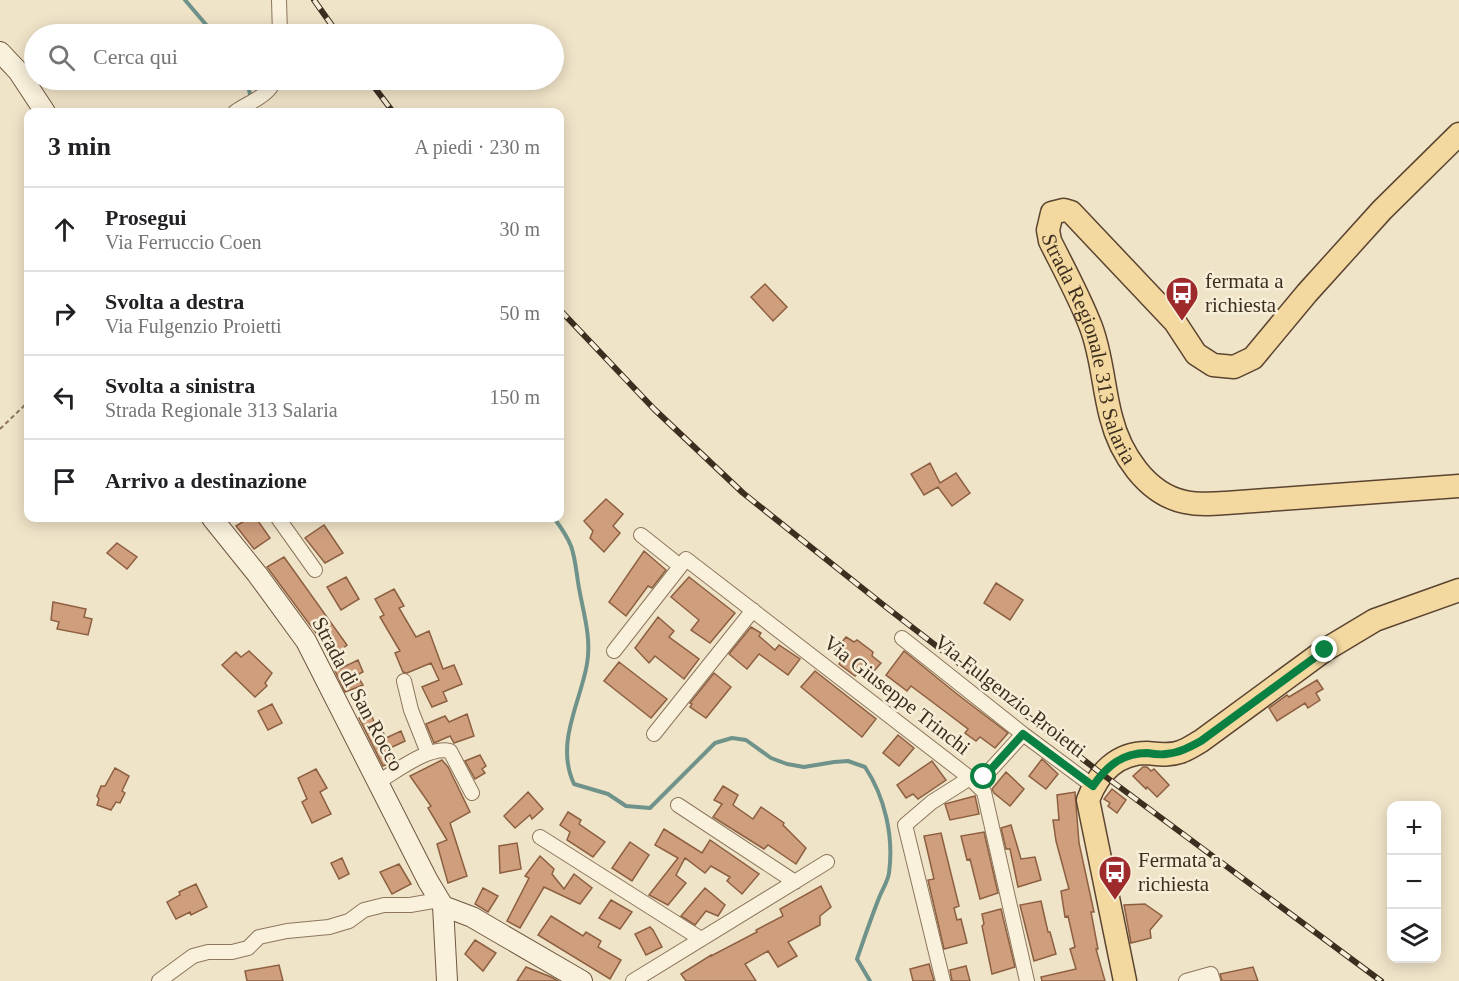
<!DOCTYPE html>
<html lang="it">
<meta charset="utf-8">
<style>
:root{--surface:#fff;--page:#f2f2f2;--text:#202124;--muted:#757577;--line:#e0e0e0}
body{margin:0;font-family:"Times New Roman",serif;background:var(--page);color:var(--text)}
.controls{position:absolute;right:18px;bottom:18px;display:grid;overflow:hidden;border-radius:12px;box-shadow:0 3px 15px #0003}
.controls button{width:54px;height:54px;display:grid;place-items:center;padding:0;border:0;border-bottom:2px solid var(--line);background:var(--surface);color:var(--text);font:30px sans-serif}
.stop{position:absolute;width:18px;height:18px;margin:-14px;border:4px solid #0b8043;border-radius:50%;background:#fff}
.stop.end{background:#0b8043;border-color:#fff;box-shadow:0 2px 6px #0008}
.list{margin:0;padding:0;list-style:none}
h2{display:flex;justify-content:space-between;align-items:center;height:78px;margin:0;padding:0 24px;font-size:26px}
h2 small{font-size:20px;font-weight:400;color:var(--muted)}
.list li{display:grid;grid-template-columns:39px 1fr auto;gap:18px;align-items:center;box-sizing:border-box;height:84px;padding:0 24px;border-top:2px solid var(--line)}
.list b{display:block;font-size:22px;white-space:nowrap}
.list p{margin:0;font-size:20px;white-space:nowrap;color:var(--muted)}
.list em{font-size:20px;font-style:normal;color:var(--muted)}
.icon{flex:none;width:33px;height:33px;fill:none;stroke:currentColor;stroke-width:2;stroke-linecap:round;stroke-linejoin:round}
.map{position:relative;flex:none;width:1459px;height:981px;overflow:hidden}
.search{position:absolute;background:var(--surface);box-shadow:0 3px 15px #0003;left:24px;top:24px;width:540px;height:66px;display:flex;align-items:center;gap:15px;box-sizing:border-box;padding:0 21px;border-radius:33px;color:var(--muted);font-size:22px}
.panel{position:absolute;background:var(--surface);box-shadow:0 3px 15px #0003;left:24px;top:108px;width:540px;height:414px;border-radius:12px}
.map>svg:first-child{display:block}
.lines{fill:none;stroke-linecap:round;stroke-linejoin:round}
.stream{stroke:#6f938a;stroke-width:4}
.building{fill:#cf9f7d;stroke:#8d5f41;stroke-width:1.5}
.street-casing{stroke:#8d765c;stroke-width:16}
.secondary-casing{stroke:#6f573f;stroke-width:22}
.primary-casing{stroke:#5b4430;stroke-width:25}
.path{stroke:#8d765c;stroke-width:2;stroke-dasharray:4.5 3;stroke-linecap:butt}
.street{stroke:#faf1dc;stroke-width:14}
.secondary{stroke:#faf1dc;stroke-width:20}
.primary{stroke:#f3d9a0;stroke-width:22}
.rail-casing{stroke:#3d2e20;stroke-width:6}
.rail{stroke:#f7eed8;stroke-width:4;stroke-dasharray:11;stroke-linecap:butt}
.route{stroke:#0b8043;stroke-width:8}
.labels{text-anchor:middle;stroke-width:5;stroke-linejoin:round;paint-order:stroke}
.poi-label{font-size:21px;fill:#3d2e20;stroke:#f7eed8;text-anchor:start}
.street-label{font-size:21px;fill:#3d2e20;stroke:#f7eed8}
</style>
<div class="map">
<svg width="1459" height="981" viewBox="0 0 1459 981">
<rect width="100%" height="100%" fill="#f0e4c8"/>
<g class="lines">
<path class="stream" d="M185,0L214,34
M247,80L251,99
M554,518C560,526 567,536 571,546C575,557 576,569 578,582C582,609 592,636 587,664C580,704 555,743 574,784L608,794L626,806L650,808L715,743L732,738L746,740L771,758L787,764L804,767L834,762L848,761L865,767C885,797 894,837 889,873C888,881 882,890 879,898C871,918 864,939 857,959L870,981"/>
</g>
<path class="building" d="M765,284L787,307L773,321L751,297Z
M930,463L940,483L956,473L970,493L952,506L938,487L924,495L911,474Z
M606,499L623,514L613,526L620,533L604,552L590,538L593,531L584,521Z
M249,518H256L270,538L254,549L236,526Z
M324,525L343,553L325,563L305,538Z
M117,543L137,557L127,569L107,553Z
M644,551L666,570L652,588L648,586L626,616L609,602Z
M284,557L347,645L333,656L267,567Z
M346,577L359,599L341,610L327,587Z
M689,577L735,613L710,643L691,630L699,620L671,597Z
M996,583L1023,600L1010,620L984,603Z
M394,589L404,606L399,608L416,637L429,631L443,669L454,665L462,684L443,692L447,701L432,707L422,687L439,680L431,663L407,673L403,672L395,653L400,651L380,617L384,615L375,599Z
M53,602L86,609L84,617L92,619L88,635L57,629L59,622L51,620Z
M658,617L674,631L669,637L699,659L684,679L655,656L649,663L635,648Z
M751,627L761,633L759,636L775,650L779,645L800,659L788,675L759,654L747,669L729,654Z
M846,637L854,642L857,640L873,652L872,656L881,663L867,679L859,672L855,676L839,664L842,659L832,654Z
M249,651L272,673L265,683L267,686L255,697L222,665L236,652L241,657Z
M904,651L957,694L1008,733L995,748L980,737L976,741L965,733L968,729L943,710L911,686L907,691L886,675Z
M358,660L363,672L357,675L363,685L345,692L335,671Z
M619,662L667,699L651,718L604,681Z
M815,671L876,719L862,737L801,687Z
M714,673L731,687L706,718L690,707L692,704L690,703Z
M1317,680L1323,689L1316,693L1320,700L1308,708L1305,703L1277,721L1269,708L1287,695L1289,697Z
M272,704L282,723L268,730L258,711Z
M371,712L376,730L381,728L386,738L401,731L405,741L388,749L393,762L383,766L359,718Z
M467,714L474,736L454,743L450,736L434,743L426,724L445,716L449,722Z
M898,735L914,748L899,766L883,753Z
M480,755L486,766L482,769L485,773L475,779L465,761Z
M1042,759L1058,774L1046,789L1029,776Z
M442,760L448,767L470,812L450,823L467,876L448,883L437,844L447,840L428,808L431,806L410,776Z
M932,761L946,780L918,799L913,794L906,798L897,785Z
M1143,767H1147L1151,771L1154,769L1169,785L1157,797L1147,787L1146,789L1133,776Z
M115,768L129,776L122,791L125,793L120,803L116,802L111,810L97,805L99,799L97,796L101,786H105Z
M316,769L327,788L320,792L331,814L312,823L302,802L307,799L298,778Z
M1006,772L1024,789L1010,806L994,793L992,789Z
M723,786L738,795L733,805L753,819L761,807L784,823L783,825L806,848L796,864L768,845L764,849L713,817L722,804L714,800Z
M1112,789L1126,800L1117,813L1108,806L1110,803L1104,799Z
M528,792L543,809L532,819L530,815L515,828L504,816Z
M1075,792L1079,843L1094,912H1091L1098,949H1096L1105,981H1042L1041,977L1076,969L1070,949L1075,947L1068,916L1065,917L1061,891L1069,889L1056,841L1053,820H1059L1057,795Z
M975,796L979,814L950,820L945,804Z
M568,812L581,820L579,824L605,842L593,857L567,840L570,832L560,825Z
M1011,825L1021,859L1035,857L1041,880L1018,887L1010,849H1006L1001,828Z
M664,829L702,853L710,840L759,874L742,894L727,881L730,877L711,866L705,873L685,858L676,875L686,883L668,905L649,895L678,858L655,845Z
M984,832L998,893L980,899L970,859L967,860L961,836Z
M941,833L959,906L954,908L957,920L961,919L967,943L944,949L928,880L934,879L924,836Z
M630,842L649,855L632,881L612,868Z
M517,843L521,869L500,873L499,846Z
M540,856L554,869L552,874L564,889L574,874L592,888L580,904L544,887L520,928L507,921L529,878L525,876Z
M342,858L349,874L339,879L331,863Z
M399,864L411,884L392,894L380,872Z
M196,884L207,907L191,915L190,912L176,919L167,902L180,895L179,892Z
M821,886L831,907L820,916V925L788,942L797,956L778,967L768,951L745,964L756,981H686L681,974L711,955V956L757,932L756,930L783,916L780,909Z
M483,888L498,896L488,912L475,904Z
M705,888L725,905L718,916L706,911L695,925L681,916Z
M611,900L632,912L620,929L599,918Z
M1041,901L1048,932H1050L1056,954L1034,961L1020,905Z
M1145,904L1162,916L1150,930L1151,938L1131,943L1124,905Z
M1001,909L1015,967L992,974L982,926L984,924L982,914Z
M551,916L583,936L586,932L601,941L598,947L621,960L610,979L538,935Z
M650,927L653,930L662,947L646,955L635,934Z
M475,940L496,953L483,971L465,954Z
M929,964L934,981H913L910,969Z
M279,965L283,981H247L245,971Z
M966,966L970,981H952L950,970Z
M526,967L551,977L558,981H517Z
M1253,967L1258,981H1222L1220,974Z"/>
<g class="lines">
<g class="street-casing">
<path id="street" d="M279,0L280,34
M235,112C247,103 270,96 274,80
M278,518L315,570
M641,535L680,566
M902,638L1023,734L1093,786
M614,651L686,559L970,778L984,792L1027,981
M404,681L411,710L428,753
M654,734L753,610
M378,782C397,771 428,746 450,751L472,793
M678,805L795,882
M540,837L701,939
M159,981L193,956L208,952H232L248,948L259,937L287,931L329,927L349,921L364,910L384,905H410L439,900
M633,981L827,862
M943,981L905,825L932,802L970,778L984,777L1023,734
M1186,981L1211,974L1213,981"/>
</g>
<g class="secondary-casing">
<path id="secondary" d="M0,52L18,71L45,112
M212,518L257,574L306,641L428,881L443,906L447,981
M443,906L472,917L582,981"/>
</g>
<g class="primary-casing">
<g id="primary">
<path id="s1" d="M1459,134L1382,210L1307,293L1253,358L1234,367L1213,365L1196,354L1175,322L1071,212L1064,210L1052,213L1048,230L1050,241C1064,269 1080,298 1091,327C1102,356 1103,387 1111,417C1120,453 1146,494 1185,502C1199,505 1212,504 1226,503L1459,486"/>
<path d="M1125,981L1088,800C1098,773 1117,753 1147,753C1158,754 1169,756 1180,752C1187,750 1194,745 1201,741L1325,650L1375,620L1459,590"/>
</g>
</g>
<path class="path" d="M0,429L28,402"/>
<use href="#street" class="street"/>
<use href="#secondary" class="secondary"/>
<use href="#primary" class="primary"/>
<g class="rail-casing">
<path id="rail" d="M314,0L338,34
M369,80L393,112
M560,310L654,409L743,493L886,607L1102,774L1381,981"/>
</g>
<use href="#rail" class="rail"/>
</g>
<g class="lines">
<path class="route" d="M984,777L1023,734L1093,786C1107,766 1122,753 1147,753C1153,754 1160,755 1166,754C1179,753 1190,747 1201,741L1325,650"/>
</g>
<defs>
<g id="bus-pin" transform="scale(1.725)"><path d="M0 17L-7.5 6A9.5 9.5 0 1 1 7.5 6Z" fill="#9e2a2b" stroke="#f7eed8"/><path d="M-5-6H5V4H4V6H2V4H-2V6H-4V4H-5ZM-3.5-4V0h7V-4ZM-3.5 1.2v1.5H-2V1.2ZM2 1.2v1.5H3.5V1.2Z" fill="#fff"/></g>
</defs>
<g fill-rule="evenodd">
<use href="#bus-pin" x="1182" y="293"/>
<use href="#bus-pin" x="1115" y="872"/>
</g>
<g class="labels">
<g class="poi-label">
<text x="1205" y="288">fermata a<tspan x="1205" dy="24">richiesta</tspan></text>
<text x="1138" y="867">Fermata a<tspan x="1138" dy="24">richiesta</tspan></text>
</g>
<g class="street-label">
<text dy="7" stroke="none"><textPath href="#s1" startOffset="720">Strada Regionale 313 Salaria</textPath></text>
<text transform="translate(358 694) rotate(62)" y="7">Strada di San Rocco</text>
<text transform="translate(897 695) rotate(38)" y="7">Via Giuseppe Trinchi</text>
<text transform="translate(1010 696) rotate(38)" y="7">Via Fulgenzio Proietti</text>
</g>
</g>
</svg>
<div class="controls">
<button>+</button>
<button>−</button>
<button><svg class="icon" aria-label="layers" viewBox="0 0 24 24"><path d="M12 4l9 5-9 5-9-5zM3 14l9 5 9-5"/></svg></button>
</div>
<div class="stop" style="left:984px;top:777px"></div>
<div class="stop end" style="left:1325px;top:650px"></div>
<div class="search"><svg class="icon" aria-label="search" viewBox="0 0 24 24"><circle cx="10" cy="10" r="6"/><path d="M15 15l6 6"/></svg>Cerca qui</div>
<section class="panel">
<h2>3 min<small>A piedi · 230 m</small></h2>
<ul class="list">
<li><svg class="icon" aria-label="ahead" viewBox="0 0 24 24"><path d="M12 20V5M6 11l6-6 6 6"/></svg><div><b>Prosegui</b><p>Via Ferruccio Coen</p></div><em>30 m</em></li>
<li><svg class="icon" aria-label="right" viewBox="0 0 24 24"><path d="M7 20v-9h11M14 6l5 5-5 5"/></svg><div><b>Svolta a destra</b><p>Via Fulgenzio Proietti</p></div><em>50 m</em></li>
<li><svg class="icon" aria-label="left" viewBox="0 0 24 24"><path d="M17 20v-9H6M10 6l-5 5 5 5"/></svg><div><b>Svolta a sinistra</b><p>Strada Regionale 313 Salaria</p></div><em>150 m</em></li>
<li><svg class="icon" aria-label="arrive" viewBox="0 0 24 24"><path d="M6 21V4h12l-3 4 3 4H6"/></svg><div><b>Arrivo a destinazione</b></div></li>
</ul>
</section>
</div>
